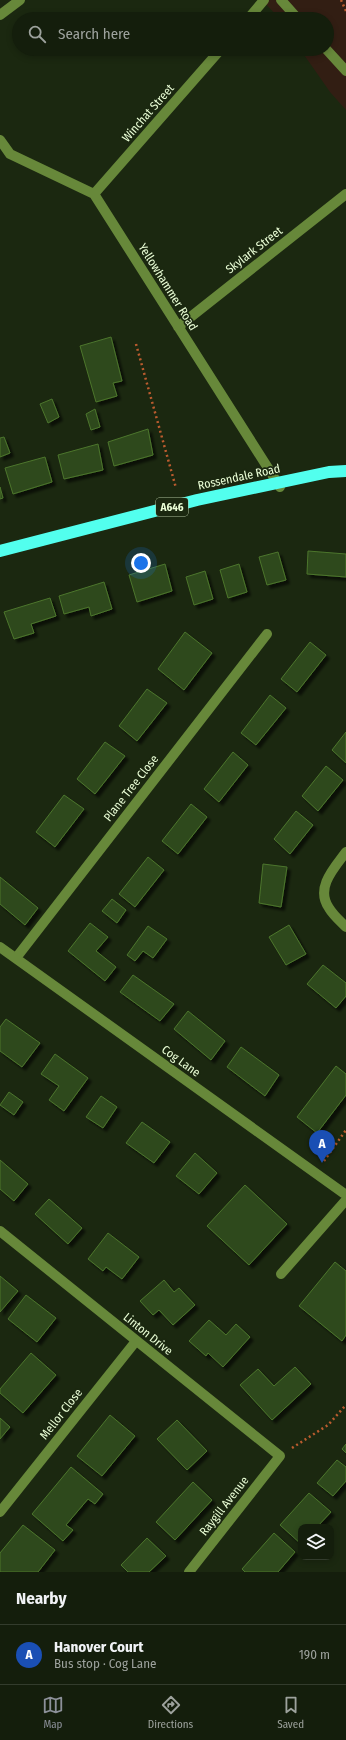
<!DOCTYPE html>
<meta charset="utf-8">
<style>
:root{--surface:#141e0c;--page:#1d2715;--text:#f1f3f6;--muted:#9da29d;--line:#333c2d;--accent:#8c9099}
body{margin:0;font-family:"Fira Sans Condensed",sans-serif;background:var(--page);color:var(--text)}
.controls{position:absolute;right:12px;bottom:12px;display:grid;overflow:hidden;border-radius:8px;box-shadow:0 2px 6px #0003}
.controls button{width:36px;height:36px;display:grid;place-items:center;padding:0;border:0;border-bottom:1px solid var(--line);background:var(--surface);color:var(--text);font:20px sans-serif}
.you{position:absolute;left:141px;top:563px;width:14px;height:14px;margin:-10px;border:3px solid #fff;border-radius:50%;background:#1a73e8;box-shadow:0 0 0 6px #1a73e833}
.badge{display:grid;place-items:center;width:26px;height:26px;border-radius:50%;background:var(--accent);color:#fff;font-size:13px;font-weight:700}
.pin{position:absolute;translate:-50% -33px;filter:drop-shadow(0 1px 2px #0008)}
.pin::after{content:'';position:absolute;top:21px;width:14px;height:12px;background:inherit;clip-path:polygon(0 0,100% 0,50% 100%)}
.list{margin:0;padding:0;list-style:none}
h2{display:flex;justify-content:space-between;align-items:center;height:52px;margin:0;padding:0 16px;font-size:17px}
h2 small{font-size:13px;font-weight:400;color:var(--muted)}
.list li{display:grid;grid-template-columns:26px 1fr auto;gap:12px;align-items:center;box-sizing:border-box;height:60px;padding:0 16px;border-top:1px solid var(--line)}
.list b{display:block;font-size:15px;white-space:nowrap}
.list p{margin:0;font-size:13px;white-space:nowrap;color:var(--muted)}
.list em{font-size:13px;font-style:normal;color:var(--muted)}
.icon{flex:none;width:22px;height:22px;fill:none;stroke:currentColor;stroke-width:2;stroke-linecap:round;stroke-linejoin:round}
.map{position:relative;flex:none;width:346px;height:1572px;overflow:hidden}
.search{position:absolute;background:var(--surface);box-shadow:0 2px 6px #0003;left:12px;right:12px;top:12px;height:44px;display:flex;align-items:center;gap:10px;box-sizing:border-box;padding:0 14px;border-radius:22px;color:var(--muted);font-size:15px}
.sheet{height:112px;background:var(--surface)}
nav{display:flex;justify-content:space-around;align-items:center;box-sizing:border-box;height:56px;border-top:1px solid var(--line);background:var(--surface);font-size:11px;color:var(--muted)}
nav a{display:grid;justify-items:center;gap:2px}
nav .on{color:var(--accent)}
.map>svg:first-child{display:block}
.green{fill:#321e13}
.building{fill:#2f491c;stroke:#4c762d;filter:url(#shadow)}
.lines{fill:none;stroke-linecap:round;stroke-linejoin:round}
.path{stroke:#bb5c2f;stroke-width:2.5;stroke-dasharray:2 3;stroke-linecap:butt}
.minor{stroke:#67883a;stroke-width:10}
.highway{stroke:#52ffee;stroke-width:12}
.labels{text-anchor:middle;stroke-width:3.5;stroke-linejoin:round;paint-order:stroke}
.shield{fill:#1b2810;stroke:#adbe9b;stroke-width:1}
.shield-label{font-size:11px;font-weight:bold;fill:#ebffd7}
.street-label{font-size:12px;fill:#ebffd7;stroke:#1b2810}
</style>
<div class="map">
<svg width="346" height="1572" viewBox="0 0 346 1572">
<defs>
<filter id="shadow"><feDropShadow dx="3.5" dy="3.5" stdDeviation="1" flood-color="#0009"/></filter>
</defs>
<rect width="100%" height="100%" fill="#1b2810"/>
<path class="green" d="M262,0H346V110L330,92L300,49H327V19H280Z"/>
<path class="building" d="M111,337L122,381L113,383L117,396L96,402L80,346Z
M52,399L59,417L48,423L40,404Z
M95,409L100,427L91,430L86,414Z
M148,429L153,455L114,466L108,442Z
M4,437L10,453L0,457V438Z
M98,444L103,470L64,479L58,455Z
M45,457L52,482L13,494L5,468Z
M0,487L3,498L0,499Z
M308,551L346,554V577L307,574Z
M278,552L286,580L267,585L259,557Z
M165,564L172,591L137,602L129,575Z
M239,564L247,592L228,598L220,570Z
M205,571L213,599L194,605L186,577Z
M104,582L112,609L91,616L89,607L64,614L59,596Z
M50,598L56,616L31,624L34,633L14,639L4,612Z
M185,632L212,653L184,690L158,669Z
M310,642L326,655L297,692L281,679Z
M147,689L167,703L137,741L119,726Z
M270,695L286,708L256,745L241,733Z
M346,732V763L332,750Z
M105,742L125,756L95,794L77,779Z
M233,752L248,765L219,802L204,789Z
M326,766L343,780L318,811L302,796Z
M64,795L84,809L55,847L36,832Z
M191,804L207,817L178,854L162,841Z
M296,811L313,825L290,854L274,839Z
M148,857L164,870L135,907L119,894Z
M263,864L287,867L281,907L259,903Z
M0,877L38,908L25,925L0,904Z
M112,899L126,910L117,923L102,911Z
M90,923L108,937L96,951L116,967L105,981L68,951Z
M289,925L306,954L286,965L269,937Z
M148,926L167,939L153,958L143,951L135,961L127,955Z
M323,965L346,983V996L336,1008L307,984Z
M133,975L174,1004L160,1021L120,992Z
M188,1011L225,1041L211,1060L174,1029Z
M6,1019L40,1043L22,1067L0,1051V1027Z
M241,1047L279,1075L265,1096L227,1067Z
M55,1054L88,1078L64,1111L49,1100L59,1086L41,1074Z
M336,1066L346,1074V1095L317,1133L297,1117Z
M9,1092L23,1102L14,1115L0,1105Z
M101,1096L117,1107L103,1128L86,1117Z
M142,1122L170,1142L154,1163L126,1143Z
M195,1153L217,1173L199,1194L176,1176Z
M0,1160L28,1184L14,1201L0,1189Z
M245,1185L287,1224L249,1265L207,1226Z
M49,1199L82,1228L68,1244L35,1214Z
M108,1233L139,1257L122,1279L106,1267L103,1271L88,1259Z
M335,1262L346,1271V1335L342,1341L299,1306Z
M0,1276L18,1291L0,1312Z
M164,1280L174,1292L179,1288L195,1305L173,1325L159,1310L153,1315L140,1301Z
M26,1295L56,1318L37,1342L8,1319Z
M209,1320L226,1335L236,1324L250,1337L223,1367L208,1353L206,1356L189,1341Z
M31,1353L56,1375L23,1413L0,1393V1389Z
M295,1367L311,1384L272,1420L240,1385L258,1369L274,1386Z
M110,1415L135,1436L102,1476L77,1456Z
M0,1418L10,1427L0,1439Z
M177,1420L207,1451L187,1470L157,1439Z
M346,1444V1453L342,1449Z
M337,1460L346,1467V1481L333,1496L317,1483Z
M71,1467L103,1494L95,1504L88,1499L66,1525L73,1530L63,1541L32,1514Z
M193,1482L212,1500L175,1540L156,1522Z
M309,1493L331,1512L317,1527H301V1544L280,1525Z
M23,1525L55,1550L38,1572H0V1553Z
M274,1533L295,1552L278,1572H245L242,1569Z
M147,1538L166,1556L149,1572H128L121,1565Z"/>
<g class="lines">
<path class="path" d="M341,0L346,11
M136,344L176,488
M324,1161L346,1130
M292,1448L328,1425L346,1405"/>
<path class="minor" d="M281,0L298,19
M0,15L20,0
M248,19L264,0
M326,49L346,71
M0,140L10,154L94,194L280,487
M94,194L221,49
M178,327L346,194
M346,852C334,868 315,888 329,908C333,915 340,921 346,927
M0,947L346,1195
M16,958L267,634
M0,1231L280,1456L189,1572
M281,1274L346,1200
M0,1512L136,1341"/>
<path class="highway" d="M0,551L197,500L329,472L346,471"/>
</g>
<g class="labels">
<rect class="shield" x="156" y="498" width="32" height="18" rx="3"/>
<g class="shield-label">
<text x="172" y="511">A646</text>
</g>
<g class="street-label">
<text transform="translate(148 113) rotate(-49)" y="4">Winchat Street</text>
<text transform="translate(254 250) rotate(-38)" y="4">Skylark Street</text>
<text transform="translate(168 287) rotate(58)" y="4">Yellowhammer Road</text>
<text transform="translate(239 477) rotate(-12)" y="4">Rossendale Road</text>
<text transform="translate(131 788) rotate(-52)" y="4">Plane Tree Close</text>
<text transform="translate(181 1061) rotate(36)" y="4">Cog Lane</text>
<text transform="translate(148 1334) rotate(39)" y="4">Linton Drive</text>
<text transform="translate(61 1414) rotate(-52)" y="4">Mellor Close</text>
<text transform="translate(224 1506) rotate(-52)" y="4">Raygill Avenue</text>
</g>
</g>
</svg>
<div class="controls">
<button><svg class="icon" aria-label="layers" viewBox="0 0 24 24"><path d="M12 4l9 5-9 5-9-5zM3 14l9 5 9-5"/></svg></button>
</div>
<div class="you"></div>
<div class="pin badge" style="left:322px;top:1163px;background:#1a4fb4">A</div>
<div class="search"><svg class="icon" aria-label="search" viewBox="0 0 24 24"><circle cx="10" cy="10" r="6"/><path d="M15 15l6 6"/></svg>Search here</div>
</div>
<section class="sheet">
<h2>Nearby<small></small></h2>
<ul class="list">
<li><span class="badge" style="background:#1a4fb4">A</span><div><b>Hanover Court</b><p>Bus stop · Cog Lane</p></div><em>190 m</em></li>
</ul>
</section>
<nav>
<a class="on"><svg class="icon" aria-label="map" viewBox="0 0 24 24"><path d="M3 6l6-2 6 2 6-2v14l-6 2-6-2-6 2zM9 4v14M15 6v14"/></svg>Map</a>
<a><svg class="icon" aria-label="directions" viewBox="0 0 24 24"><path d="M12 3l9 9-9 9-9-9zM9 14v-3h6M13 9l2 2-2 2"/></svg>Directions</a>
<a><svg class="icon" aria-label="saved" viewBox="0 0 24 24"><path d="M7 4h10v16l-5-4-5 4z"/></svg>Saved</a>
</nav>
